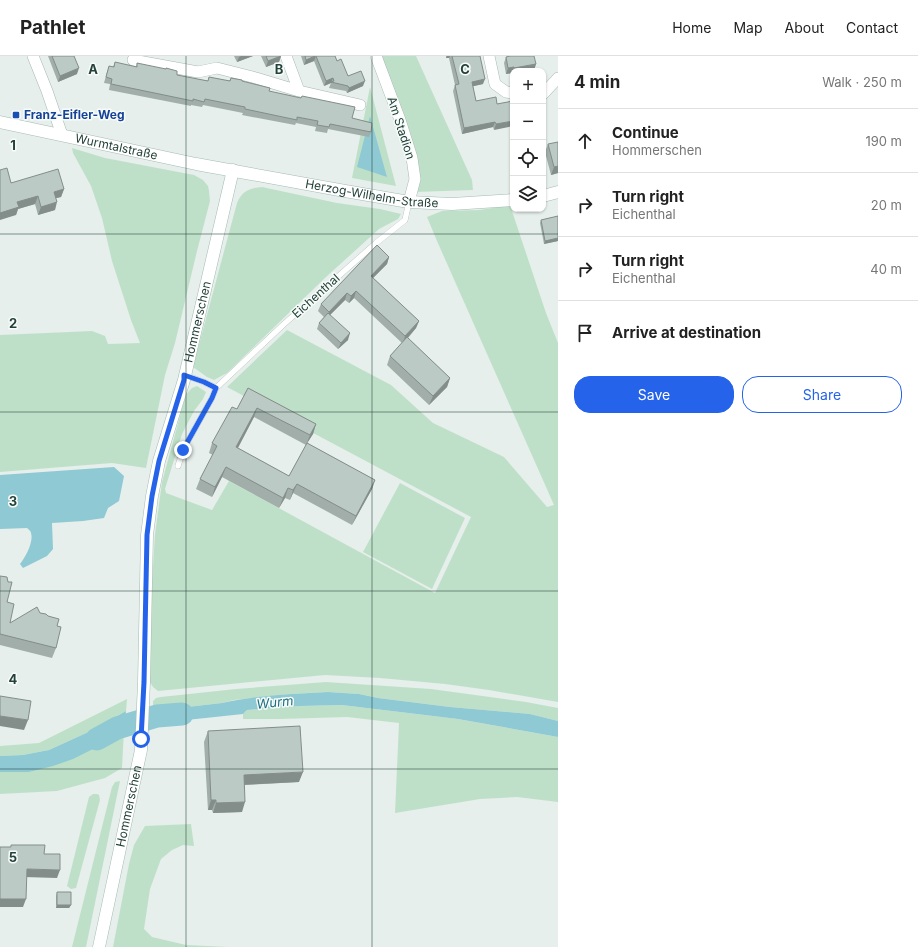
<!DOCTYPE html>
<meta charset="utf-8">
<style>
:root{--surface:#fff;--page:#f2f2f2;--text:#222;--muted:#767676;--line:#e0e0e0;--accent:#2563eb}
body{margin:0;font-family:Inter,sans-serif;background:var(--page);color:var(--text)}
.controls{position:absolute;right:12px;top:12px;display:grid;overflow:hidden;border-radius:8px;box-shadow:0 1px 3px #0004}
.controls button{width:36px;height:36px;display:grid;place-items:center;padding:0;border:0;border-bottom:1px solid var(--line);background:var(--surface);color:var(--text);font:20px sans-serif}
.stop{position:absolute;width:12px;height:12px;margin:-9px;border:3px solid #2563eb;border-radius:50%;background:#fff}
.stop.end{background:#2563eb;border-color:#fff;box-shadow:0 1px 4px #0008}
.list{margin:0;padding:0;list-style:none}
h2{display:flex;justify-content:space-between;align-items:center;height:52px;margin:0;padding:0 16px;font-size:17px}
h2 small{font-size:13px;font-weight:400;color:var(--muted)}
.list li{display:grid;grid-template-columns:26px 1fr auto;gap:12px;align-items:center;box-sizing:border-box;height:64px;padding:0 16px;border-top:1px solid var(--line)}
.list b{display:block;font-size:15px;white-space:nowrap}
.list p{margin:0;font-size:13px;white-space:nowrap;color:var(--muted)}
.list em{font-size:13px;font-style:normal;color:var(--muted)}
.actions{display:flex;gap:8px;padding:12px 16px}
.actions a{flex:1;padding:9px 0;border:1px solid var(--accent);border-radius:16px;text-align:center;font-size:14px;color:var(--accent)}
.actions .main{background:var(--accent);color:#fff}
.icon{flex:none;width:22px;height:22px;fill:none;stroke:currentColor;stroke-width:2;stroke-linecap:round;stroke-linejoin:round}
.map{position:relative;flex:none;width:558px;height:891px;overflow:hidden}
header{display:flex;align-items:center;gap:24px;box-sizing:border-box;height:56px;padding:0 20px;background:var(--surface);border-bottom:1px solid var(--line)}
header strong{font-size:19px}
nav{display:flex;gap:22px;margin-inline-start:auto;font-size:14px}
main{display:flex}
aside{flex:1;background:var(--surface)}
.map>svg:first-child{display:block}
.green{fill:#bfe0c8}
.water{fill:#8ec9d4}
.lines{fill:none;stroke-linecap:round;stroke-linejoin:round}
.river{stroke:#8ec9d4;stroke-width:23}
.lane-casing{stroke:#a8b8b2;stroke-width:6}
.street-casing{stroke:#a8b8b2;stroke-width:12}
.secondary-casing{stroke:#a4bbb3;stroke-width:13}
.lane{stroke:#fff;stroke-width:5.5}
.street{stroke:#fff;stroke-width:11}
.secondary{stroke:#fff;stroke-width:12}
.wall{fill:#a1aea9;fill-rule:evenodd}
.shaded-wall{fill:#838d89}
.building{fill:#bbcac4;stroke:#838d89}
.route{stroke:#2563eb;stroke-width:5}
.grid{fill:none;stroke:#24423a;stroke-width:1;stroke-opacity:0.55}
.transit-dot{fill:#1a4fb4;stroke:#f7fbf9;stroke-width:1.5}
.labels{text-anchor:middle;stroke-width:3;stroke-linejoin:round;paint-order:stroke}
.transit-label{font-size:12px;font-weight:bold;fill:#164399;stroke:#f7fbf9;text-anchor:start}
.street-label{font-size:12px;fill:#24423a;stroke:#f7fbf9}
.water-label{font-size:13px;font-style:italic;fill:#1c6f80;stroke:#f7fbf9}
.grid-label{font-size:13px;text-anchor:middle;font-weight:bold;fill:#24423a;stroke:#f7fbf9;stroke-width:3;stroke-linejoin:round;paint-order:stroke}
</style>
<header>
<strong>Pathlet</strong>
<nav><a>Home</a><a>Map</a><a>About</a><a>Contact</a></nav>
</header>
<main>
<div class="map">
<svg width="558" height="891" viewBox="0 0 558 891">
<rect width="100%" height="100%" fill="#e6efeb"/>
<path class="green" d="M379,0H416L472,124L473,134L415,136L418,123Z
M370,31L396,130L352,122Z
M72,92L105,102L194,119L203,124L208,130L209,135L210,145L197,195L175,287L165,319L146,412L112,407L0,416V279L92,275L105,280L108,288L140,287L131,264L112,205L102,162L91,130L73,97Z
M262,131L337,147L380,153L401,158L398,163L379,173L326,221L227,317L214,324L207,321L193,311L237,147C242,135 249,132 262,131Z
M510,149L546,257L558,287V646L489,634L445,628L380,622L325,619L158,635L153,631L150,626L152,526L155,478L162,426L186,338L192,332L197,330L206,336L203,343L194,355L182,378L165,433L166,437L212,454L229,425L435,537L471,461L227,331L287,274L391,329L433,367L504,401L547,451L554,449L437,185L427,161L442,155L480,154Z
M400,427L465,462L432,533L363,496Z
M326,626L431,633L526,646L558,652V665L530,658L450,651L378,642L359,638L328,636L290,638L234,644L222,647L153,655V645L156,642L161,641L236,633Z
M127,643L126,655L95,673L49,694L23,699L0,700V690L39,687Z
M342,649L458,663L558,681V746L517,741L480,743L395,757L399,667L347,661L280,663H243V658L247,654L300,650Z
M124,674L122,712L105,722L57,735L0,738V716H29L95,692Z
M120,725L86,891H72L112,731L115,726Z
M93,738H97L99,739L100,744L76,832L71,833L67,830L89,741Z
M191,768L194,790L183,789L172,794L161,803L150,833L144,873L152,881L186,889L228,891H113L129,808L134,789L145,770Z"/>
<path class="water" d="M370,60L387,121L357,111Z
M114,411L124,420L119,445L108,452L104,462L83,465L52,467L53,493L47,500L23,512L20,508C25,502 34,486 31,477C31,475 29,474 27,472L0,473V419Z
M328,636L359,638L378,642L450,651L530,658L558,665V681L458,663L342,649L300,650L247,654L243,658L149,668L153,655L222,647C257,639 293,638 328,636Z
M126,655L124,674L95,692L73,703L53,710L29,716H0V700L23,699L49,694L95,673Z"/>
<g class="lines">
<path class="river" d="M97,683L117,672L157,660L182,658"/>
<g class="lane-casing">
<path id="lane" d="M185,319L204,326L216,332
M178,410L183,394L212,342L216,332L284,268L333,225L376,187L405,164L409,146"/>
</g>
<g class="street-casing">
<path id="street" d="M33,0L47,35L62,79
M286,0L299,35
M376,0L400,64L412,102L415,123L409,146
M489,0L495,28L506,36L513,37
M133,4L198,16L217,12L256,22L299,35L360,49
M543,38L558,22"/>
</g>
<g class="secondary-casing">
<g id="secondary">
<path id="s1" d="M0,66L196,108L345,135L409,146L452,148L513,144"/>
<path d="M543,140L558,136"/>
<path id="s2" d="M99,891L141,694L144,626L147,479L152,440L159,405L184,324L233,114"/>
</g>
</g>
<use href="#lane" class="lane"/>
<use href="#street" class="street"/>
<use href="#secondary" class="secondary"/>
</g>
<path class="wall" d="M48,0H74L77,18L58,26Z
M234,0H253L237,6Z
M261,0H281L279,6L266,11Z
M301,0H335L337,5L348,20L363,30L347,37L346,35L329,32L331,27L324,30L314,5L304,9Z
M446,0H480L483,28L473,30L476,45L497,48L513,45L494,74L493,71L462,78L453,35L455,29L449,2H446Z
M506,1L536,8L534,14L529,15H513V18L512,19V17L506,18L504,7Z
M115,6L136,11L137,7L177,19L208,25L209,21L229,25L231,22L269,35L352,62L371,76L369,81L328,73L327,77L315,75L316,71L296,67L295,69L242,59L243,57L203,49L202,51L191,49V50L109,34L110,28L104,27L107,16L109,10L113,11Z
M548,88L558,117L551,119L545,96Z
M11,127L64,133L61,141L56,142L55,154L38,159L35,148L18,153L16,159Z
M558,160V185L544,188L540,167L541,164Z
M389,201L387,208L373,222L419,265L416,272L408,282L450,322L447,331L429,349L387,309L390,300L402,287L354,242L349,247L345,244L330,259L348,284L338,293L317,273L319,267L324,261L318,255L321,248Z
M248,332L316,368L313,378L307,387L375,424L372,433L352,469L293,437L290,444L285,442L279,452L222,421L212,441L196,433L200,423L213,399L209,397L212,387L237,353ZM254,361L306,389L289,420L238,392Z
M0,520L7,546L10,567L40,557L48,560L57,570L56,592L52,602L0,589Z
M208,675L299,726L244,729L242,756L213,757L212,754H208L204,686Z
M57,836L71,849L69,852H56V840Z"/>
<path class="shaded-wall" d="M241,0H253L237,6L239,1Z
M281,0L279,6L266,11L268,5Z
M316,0L314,5L304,9L306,4Z
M447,0H450L449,2H446Z
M536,8L534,14L529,15H514V12Z
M514,11L512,17L506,18L508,12Z
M79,12L77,18L58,26L60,20Z
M333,22L331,27L324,30L326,25Z
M485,23L483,28L470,31L472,26Z
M365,25L363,30L347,37L349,32Z
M513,65V70L494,74L496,68Z
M495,66L493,71L462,78L464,72Z
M558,110V117L551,119L554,111Z
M64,133L61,141L52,143L54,136Z
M38,140L35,148L18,153L16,159L0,164V157L17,146Z
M57,146L55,154L38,159L41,151Z
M558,182V185L544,188L545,185Z
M389,201L387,208L368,227L371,220Z
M356,235L354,242L349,247L351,240Z
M347,237L345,244L326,263L329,256Z
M419,265L416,272L403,287L405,280Z
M350,277L348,284L338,293L341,287Z
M450,322L447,331L429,349L433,340Z
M257,352L254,361L233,401L236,391Z
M316,368L313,378L306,389L310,379Z
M226,411L222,421L212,441L215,431Z
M375,424L372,433L352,469L356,460Z
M297,428L293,437L290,444L293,434Z
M288,432L285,442L279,452L283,442Z
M0,660L28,664L24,674L0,670Z
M303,716L299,726L240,729L244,719Z
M211,744H216L212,754H208Z
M245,746L242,756L213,757L216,747Z
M27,813L60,814L57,822L24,821Z
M0,843H26L23,851H0Z
M57,849H71L69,852H56Z"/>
<path class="building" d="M52,0H74L79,12L60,20Z
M266,0H281L268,5Z
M305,0H315L306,4Z
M316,0H335L337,5L341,3L348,20L361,15L365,25L349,32L348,30L331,26L334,25L333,22L326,25Z
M452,0H480L485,23L472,26L476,45L496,41L497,48L513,45V65L496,68L495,66L464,72L455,29L459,28Z
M510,0H534L536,8L514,12V11L508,12L506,1Z
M115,6L137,11V7L166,13V12L177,15V19L208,25L209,21L230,25L231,22L242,24V25L270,32L269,35L301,42L302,40L355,51L352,62L372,67L371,76L330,68L329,71L317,69L318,65L297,61V64L245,53V51L205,43L204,46L193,43V45L111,28L112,23L106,21L109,10L114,11Z
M558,86V110L554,111L548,88Z
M7,112L11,127L58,113L64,133L54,136L57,146L41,151L38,140L17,146L19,151L0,157V114Z
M558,160V182L545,185L541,164Z
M377,189L389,201L371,220L419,265L405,280L356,235L351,240L347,237L329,256L321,248Z
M328,257L350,277L341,287L319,267Z
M407,281L450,322L433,340L390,300Z
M248,332L316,368L310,379L257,352L236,391L289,420L307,387L375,424L356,460L297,428L293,434L288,432L283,442L226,411L215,431L200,423L217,390L212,387L232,351L237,353Z
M0,520L7,521L8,526H12L7,546L14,548L10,567L37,551L40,557L46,558L48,560L59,563L57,570L61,571L56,592L0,578Z
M0,640L31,645L28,664L0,660Z
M300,670L303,716L244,719L245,746L216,747V744H211L208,675Z
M11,789H45L44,798H60V814L27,813L26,843H0V791H11Z
M57,836H71V849H57Z"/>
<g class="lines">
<path class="route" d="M141,683L144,626L147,479L152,440L159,405L184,324V319L204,326L216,332L212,342L183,394"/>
</g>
<path class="grid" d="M186,0V891M372,0V891M0,178H558M0,356H558M0,535H558M0,713H558"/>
<rect class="transit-dot" x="12" y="55" width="8" height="8" rx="2"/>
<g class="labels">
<g class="transit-label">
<text x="24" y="63">Franz-Eifler-Weg</text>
</g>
<g class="street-label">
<text transform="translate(401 72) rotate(72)" y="4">Am Stadion</text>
<text dy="4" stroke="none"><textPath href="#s1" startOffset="119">Wurmtalstraße</textPath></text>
<text dy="4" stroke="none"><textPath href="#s1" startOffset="379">Herzog-Wilhelm-Straße</textPath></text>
<text transform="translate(316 240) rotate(-42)" y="4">Eichenthal</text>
<text dy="4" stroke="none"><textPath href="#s2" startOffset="636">Hommerschen</textPath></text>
<text dy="4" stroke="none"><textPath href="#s2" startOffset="144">Hommerschen</textPath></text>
</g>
<g class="water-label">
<text transform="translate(275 646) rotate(-6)" y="5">Wurm</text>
</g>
</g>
<g class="grid-label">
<text x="93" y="18">A</text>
<text x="279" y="18">B</text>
<text x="465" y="18">C</text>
<text x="13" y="94">1</text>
<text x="13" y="272">2</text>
<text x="13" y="450">3</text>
<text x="13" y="628">4</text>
<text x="13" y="806">5</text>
</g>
</svg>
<div class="controls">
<button>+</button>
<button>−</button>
<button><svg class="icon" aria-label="locate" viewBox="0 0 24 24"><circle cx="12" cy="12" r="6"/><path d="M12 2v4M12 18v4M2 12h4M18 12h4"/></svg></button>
<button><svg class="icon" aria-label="layers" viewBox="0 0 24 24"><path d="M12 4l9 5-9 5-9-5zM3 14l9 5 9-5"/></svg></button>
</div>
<div class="stop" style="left:141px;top:683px"></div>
<div class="stop end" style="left:183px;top:394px"></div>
</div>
<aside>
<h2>4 min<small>Walk · 250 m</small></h2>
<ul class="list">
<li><svg class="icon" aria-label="ahead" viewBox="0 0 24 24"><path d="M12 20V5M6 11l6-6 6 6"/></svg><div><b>Continue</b><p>Hommerschen</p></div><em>190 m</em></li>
<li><svg class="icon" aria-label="right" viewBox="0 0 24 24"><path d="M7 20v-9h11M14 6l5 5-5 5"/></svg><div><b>Turn right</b><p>Eichenthal</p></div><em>20 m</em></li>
<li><svg class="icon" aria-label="right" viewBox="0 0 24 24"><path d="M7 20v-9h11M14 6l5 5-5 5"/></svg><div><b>Turn right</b><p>Eichenthal</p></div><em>40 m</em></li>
<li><svg class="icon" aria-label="arrive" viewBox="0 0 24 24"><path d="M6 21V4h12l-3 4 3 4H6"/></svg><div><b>Arrive at destination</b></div></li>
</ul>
<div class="actions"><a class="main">Save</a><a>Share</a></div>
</aside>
</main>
